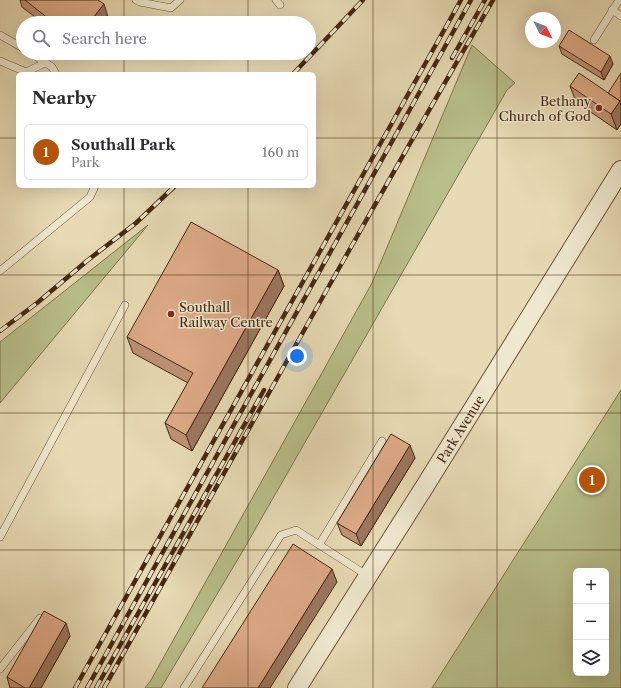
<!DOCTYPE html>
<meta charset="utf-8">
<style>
:root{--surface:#fff;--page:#f7f7f7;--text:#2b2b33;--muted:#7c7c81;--line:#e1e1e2;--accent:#b45309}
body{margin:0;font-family:"Libre Caslon Text",serif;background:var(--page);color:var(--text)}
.controls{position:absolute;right:12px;bottom:12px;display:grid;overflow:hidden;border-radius:6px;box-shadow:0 4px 16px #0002}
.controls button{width:36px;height:36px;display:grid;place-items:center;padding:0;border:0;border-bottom:1px solid var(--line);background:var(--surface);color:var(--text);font:20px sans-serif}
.compass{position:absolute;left:525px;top:12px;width:36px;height:36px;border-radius:50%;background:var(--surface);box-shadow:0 4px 16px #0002;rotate:132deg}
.you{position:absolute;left:297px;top:356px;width:14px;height:14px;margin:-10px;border:3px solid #fff;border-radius:50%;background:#1a73e8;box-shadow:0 0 0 6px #1a73e833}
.badge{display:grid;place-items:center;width:26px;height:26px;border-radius:50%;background:var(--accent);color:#fff;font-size:13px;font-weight:700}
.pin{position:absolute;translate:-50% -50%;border:2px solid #fff;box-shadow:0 1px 4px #0006}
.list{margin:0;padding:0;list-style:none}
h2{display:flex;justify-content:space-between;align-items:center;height:52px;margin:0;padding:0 16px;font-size:17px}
h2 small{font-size:13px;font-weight:400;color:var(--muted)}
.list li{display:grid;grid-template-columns:26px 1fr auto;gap:12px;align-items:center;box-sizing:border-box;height:56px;margin:0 8px 8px;padding:0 8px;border:1px solid var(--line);border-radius:6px}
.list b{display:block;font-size:15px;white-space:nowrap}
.list p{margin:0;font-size:13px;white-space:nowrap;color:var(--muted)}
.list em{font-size:13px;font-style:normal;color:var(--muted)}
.icon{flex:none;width:22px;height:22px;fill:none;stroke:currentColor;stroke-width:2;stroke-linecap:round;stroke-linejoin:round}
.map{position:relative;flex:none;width:621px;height:688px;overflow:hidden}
.search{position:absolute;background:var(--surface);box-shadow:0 4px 16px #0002;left:16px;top:16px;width:300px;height:44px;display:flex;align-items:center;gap:10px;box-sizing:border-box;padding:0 14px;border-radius:22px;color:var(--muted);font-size:15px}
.panel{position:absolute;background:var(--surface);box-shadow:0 4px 16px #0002;left:16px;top:72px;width:300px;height:116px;border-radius:6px}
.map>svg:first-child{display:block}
.green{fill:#b8bf8b;stroke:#7e744e;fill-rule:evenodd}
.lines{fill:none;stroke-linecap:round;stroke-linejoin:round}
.service-casing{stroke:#6e543a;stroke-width:8}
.tertiary-casing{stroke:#6e543a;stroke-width:20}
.service{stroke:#efe7ce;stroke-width:7}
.tertiary{stroke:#efe7ce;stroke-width:18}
.rail-casing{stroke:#452812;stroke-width:4.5}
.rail{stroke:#efe7ce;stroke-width:3;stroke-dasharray:9;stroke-linecap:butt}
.wall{fill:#bf9275;stroke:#452812}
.shaded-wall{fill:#9b775f;stroke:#452812}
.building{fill:#deaa88;stroke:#452812}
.grid{fill:none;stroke:#452812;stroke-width:1;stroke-opacity:0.55}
.poi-dot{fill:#8f2418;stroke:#efe7ce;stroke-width:1.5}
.labels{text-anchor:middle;stroke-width:3;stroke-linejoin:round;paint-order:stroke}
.poi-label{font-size:13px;fill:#452812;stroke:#efe7ce;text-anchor:end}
.street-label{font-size:13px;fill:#452812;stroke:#efe7ce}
</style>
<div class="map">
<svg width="621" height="688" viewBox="0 0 621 688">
<rect width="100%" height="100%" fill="#e7dab4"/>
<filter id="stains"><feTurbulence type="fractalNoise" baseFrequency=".005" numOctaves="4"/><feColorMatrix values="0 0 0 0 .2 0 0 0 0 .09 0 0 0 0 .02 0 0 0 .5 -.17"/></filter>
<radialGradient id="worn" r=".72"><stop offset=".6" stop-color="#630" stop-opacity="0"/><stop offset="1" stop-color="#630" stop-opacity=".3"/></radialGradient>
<path class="green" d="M472,45L515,83L507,90L241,554L161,688H145L151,680L372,283Z
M148,225L0,403V342Z
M621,390V688H432ZM576,571H606V673H576Z"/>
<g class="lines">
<g class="service-casing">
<path id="service" d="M136,0L140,2L171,8L180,0
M276,0L280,5
M612,10L621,16
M0,35L23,48
M594,40L619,0
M31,53L52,67L56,74
M0,61L26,72L45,63
M0,271L90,197L95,186
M0,537L125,305
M319,545L382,441
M0,669L40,618
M184,688L281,535L296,530L368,576"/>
</g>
<g class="tertiary-casing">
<g id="tertiary">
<path id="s1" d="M297,688L425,486L621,170"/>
</g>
</g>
<use href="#service" class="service"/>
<use href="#tertiary" class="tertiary"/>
<g class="rail-casing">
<path id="rail" d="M452,58L485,0
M293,74L363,0
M0,331L37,303L88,260L136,223L175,186
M75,688L461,0
M87,688L471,0
M96,688L264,390
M104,688C233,458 360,227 493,0"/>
</g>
<use href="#rail" class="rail"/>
</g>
<path class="wall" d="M20,0H98L108,17L103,23H43L22,7Z
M559,46L613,64L604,80L562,54Z
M570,86L608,93L617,130L576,102Z
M278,270L284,286L192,451L171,439L165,423L188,383L133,353L127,337Z
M415,458L361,546L342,535L337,523Z
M70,636L41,688H10L7,677Z"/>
<path class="shaded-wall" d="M104,4L108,17L103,23H89Z
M610,56L613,64L604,80L601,72Z
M620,101L621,105V124L617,130L611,114Z
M278,270L284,286L192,451L186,435Z
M410,445L415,458L361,546L356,534Z
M332,569L337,582L270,688H258Z
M66,623L70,636L41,688H29Z"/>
<path class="building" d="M25,0H98L104,4L89,23H54Z
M569,30L610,56L601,72L559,46Z
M579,73L620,101L611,114L570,86Z
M621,73V105L620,101L608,93Z
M191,222L278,270L186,435L165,423L193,373L127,337Z
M391,434L410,445L356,534L337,523Z
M293,544L332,569L258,688H202Z
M44,611L66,623L29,688H25L7,677Z"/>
<path class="grid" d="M124,0V23M248,0V23M373,0V688M497,0V688M124,53V74M248,53V74M0,138H18M314,138H621M124,186V688M248,186V688M0,275H621M0,413H621M0,550H621"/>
<g class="poi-dot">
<circle cx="599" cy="108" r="4"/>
<circle cx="171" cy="314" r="4"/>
</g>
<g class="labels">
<g class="poi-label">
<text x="591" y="106">Bethany<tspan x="591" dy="15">Church of God</tspan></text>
<text x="179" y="312" text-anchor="start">Southall<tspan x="179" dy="15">Railway Centre</tspan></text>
</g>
<g class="street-label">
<text dy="5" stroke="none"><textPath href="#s1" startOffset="306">Park Avenue</textPath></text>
</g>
</g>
<rect width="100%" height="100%" filter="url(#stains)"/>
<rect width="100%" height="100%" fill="url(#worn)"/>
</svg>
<div class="controls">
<button>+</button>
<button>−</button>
<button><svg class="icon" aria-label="layers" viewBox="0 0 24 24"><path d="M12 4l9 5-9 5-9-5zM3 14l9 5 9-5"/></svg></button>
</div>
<svg class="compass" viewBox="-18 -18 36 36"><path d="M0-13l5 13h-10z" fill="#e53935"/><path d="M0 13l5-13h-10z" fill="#7c7c81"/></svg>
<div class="you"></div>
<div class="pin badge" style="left:592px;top:480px">1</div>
<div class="search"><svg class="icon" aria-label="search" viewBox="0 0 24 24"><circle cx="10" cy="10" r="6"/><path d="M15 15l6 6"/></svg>Search here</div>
<section class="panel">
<h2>Nearby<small></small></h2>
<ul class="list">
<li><span class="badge">1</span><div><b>Southall Park</b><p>Park</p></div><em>160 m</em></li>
</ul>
</section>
</div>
